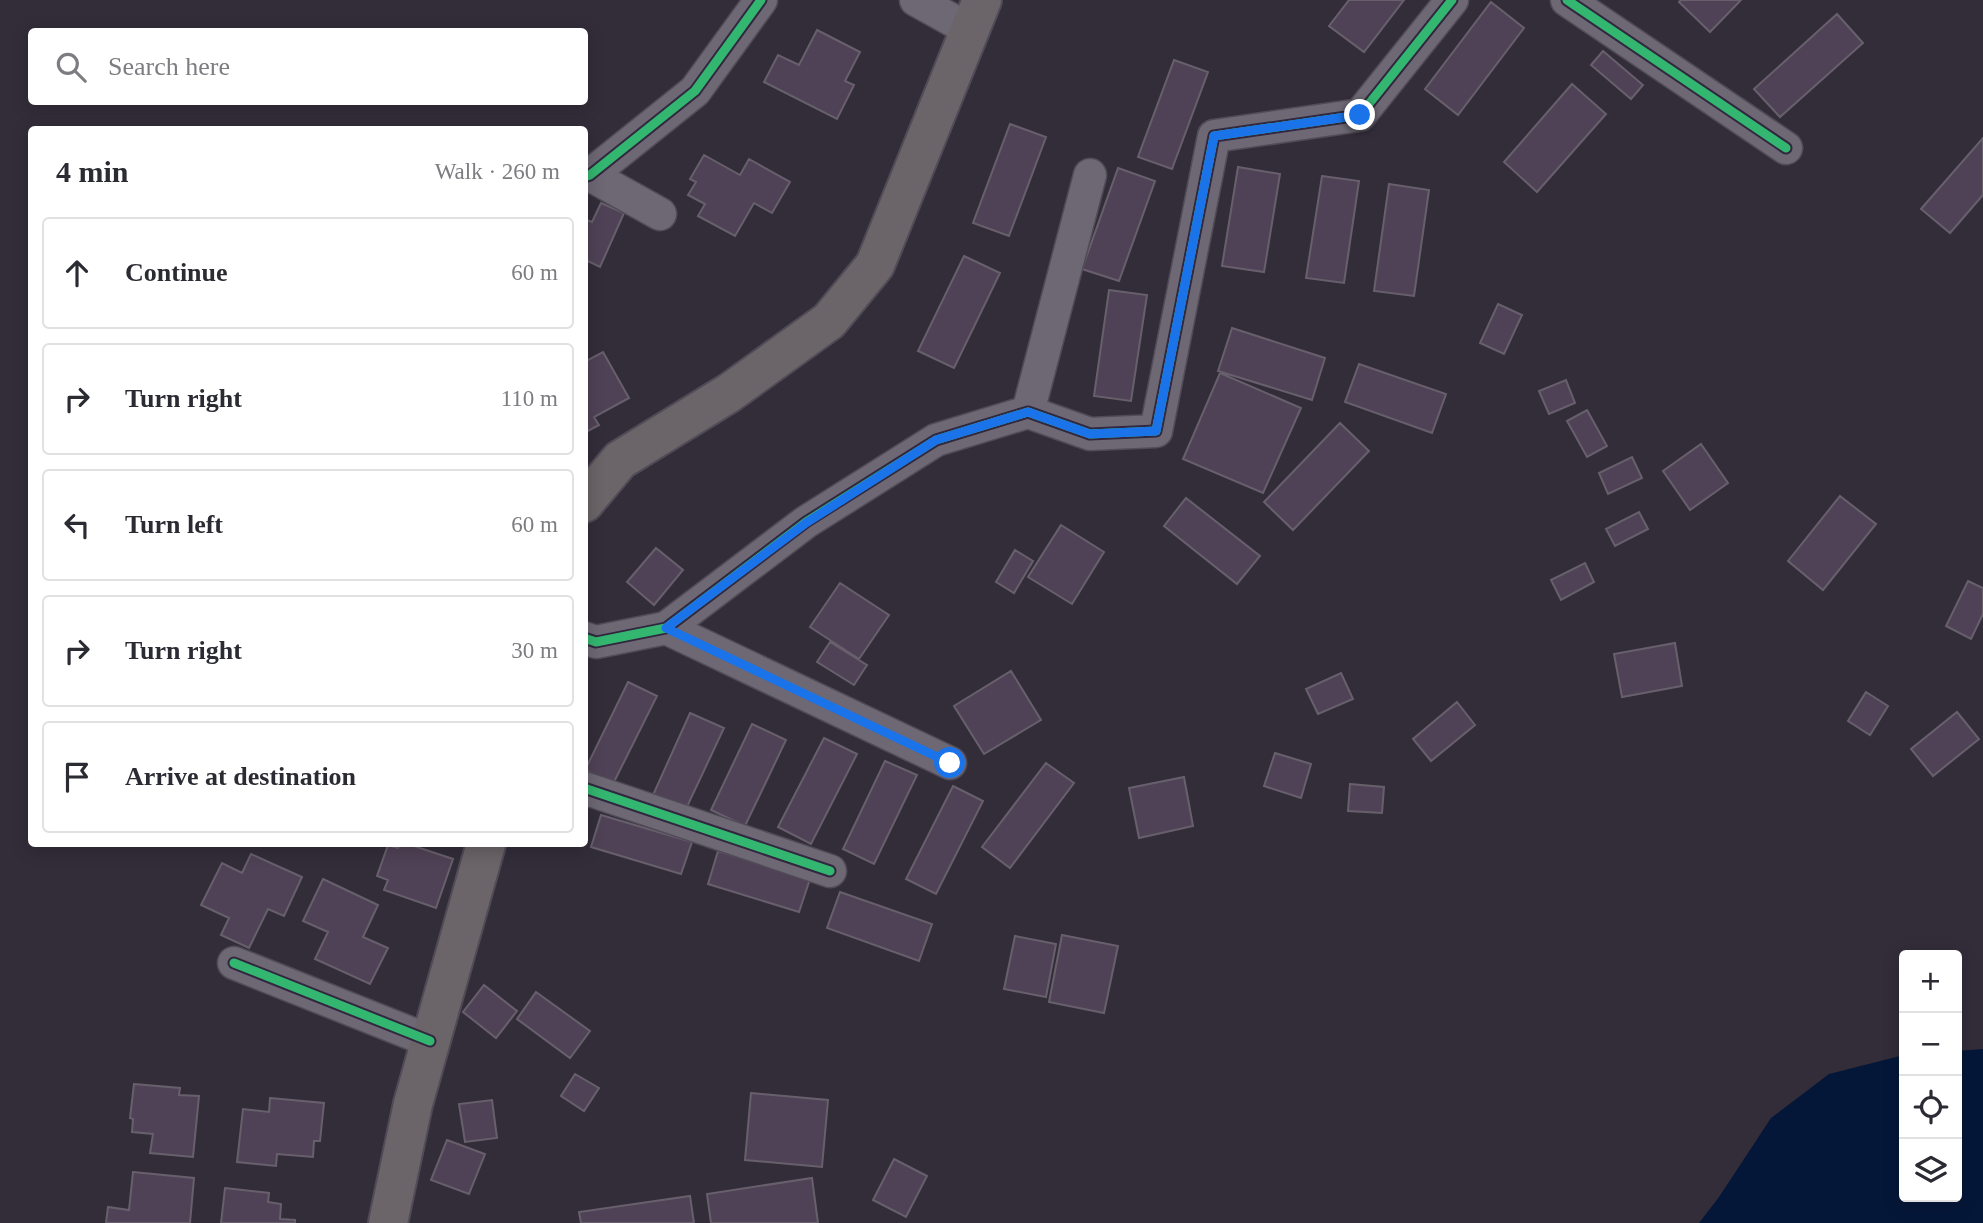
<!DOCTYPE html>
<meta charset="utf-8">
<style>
:root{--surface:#fff;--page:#f2f2f3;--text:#2b2b33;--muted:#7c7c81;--line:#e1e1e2}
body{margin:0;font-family:Georgia,serif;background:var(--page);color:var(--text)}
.controls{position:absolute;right:21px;bottom:21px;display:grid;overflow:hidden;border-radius:7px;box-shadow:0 4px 18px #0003}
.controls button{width:63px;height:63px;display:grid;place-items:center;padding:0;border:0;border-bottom:2px solid var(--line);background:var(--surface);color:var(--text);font:35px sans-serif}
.stop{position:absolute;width:21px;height:21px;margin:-16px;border:5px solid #1a73e8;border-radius:50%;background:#fff}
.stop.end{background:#1a73e8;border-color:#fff;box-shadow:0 2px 7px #0008}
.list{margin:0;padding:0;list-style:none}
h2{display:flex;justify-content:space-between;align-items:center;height:91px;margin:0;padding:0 28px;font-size:30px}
h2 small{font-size:23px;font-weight:400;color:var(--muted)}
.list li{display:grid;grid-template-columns:46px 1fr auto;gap:21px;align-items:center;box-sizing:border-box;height:112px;margin:0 14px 14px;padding:0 14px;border:2px solid var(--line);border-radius:7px}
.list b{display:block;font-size:26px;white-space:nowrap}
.list em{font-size:23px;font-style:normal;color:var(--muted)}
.icon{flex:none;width:38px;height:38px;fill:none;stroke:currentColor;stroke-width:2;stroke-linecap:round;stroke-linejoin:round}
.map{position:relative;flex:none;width:1983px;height:1223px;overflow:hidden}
.search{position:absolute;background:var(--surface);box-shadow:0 4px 18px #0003;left:28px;top:28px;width:560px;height:77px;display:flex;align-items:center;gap:18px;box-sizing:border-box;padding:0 24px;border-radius:7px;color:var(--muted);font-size:26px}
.panel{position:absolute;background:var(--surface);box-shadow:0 4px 18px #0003;left:28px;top:126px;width:560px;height:721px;border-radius:7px}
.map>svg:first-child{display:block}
.water{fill:#051739}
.building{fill:#504256;stroke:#67606c;stroke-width:2}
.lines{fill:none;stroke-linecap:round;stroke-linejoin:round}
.street-casing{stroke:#504b57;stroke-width:35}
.primary-casing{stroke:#504b57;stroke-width:42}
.street{stroke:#6d6873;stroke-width:32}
.primary{stroke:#6b6468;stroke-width:38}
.cycleway-casing{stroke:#322740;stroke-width:13}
.cycleway{stroke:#33b770;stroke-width:9}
.route{stroke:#1a73e8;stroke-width:9}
</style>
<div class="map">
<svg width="1983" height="1223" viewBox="0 0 1983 1223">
<rect width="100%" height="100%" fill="#332d3a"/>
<path class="water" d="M1983,1049V1223H1699L1719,1197L1771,1118L1829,1074L1900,1056L1904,1055V1197H1957V1051Z"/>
<path class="building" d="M1349,0H1404L1364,52L1329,26Z
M1681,0H1741L1710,32L1679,2Z
M1491,2L1524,28L1458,115L1425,89Z
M1837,14L1863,43L1780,117L1754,89Z
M817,30L860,52L845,81L854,85L837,119L764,82L778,55L799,65Z
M1603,51L1643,85L1631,99L1591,65Z
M1174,60L1208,72L1172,169L1138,157Z
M1572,84L1606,114L1537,192L1504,162Z
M1010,124L1046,137L1009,236L973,223Z
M1983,138V195L1950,233L1921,209Z
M704,155L740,175L749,159L790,182L772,213L754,203L735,236L698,216L705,204L688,195L696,182L690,179Z
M1238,167L1280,174L1264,272L1222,266Z
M1118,168L1155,181L1119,281L1082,269Z
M1322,176L1359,181L1344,283L1306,278Z
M1389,184L1429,190L1414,296L1374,291Z
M601,203L624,213L600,267L588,261L584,269V219L592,222Z
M964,256L1000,273L954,368L918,351Z
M1109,290L1147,295L1131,401L1094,396Z
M1498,304L1522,315L1504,354L1480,343Z
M1232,328L1325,358L1312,400L1218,371Z
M603,352L629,398L594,417L599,425L584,433V362Z
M1359,364L1446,394L1432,433L1345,402Z
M1220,373L1301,408L1263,493L1183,459Z
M1566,380L1575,403L1549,414L1539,391Z
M1587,410L1607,446L1587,457L1567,421Z
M1340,423L1369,451L1293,530L1264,502Z
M1701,444L1728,483L1690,510L1663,471Z
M1632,457L1642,478L1608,494L1599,473Z
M1840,496L1876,524L1823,590L1788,561Z
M1186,498L1260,556L1237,584L1164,526Z
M1639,512L1648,529L1615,546L1606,529Z
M1061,525L1104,552L1072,604L1028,577Z
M656,548L683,570L654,605L627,582Z
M1015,550L1033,561L1014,593L996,582Z
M1585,563L1594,582L1561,600L1551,580Z
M1968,581L1983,588V614L1971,639L1946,626Z
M840,583L889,615L859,659L810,627Z
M830,642L867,665L854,685L817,662Z
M1675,643L1682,686L1622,697L1614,654Z
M1011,671L1041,720L984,754L954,706Z
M1341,673L1353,699L1318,714L1306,689Z
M628,682L657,696L613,784L585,770Z
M1866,692L1888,706L1870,735L1848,721Z
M1457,702L1475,725L1431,761L1413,739Z
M1957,712L1979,739L1933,776L1911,749Z
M690,713L724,728L685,811L653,795Z
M752,724L786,740L745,826L711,810Z
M824,738L857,754L811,844L778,827Z
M1275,753L1311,764L1301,798L1264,786Z
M885,761L917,775L874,864L843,849Z
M1046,763L1074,783L1010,868L982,847Z
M1184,777L1193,826L1139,838L1129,788Z
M1350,784L1384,787L1382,813L1348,811Z
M953,786L983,801L936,894L906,879Z
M601,815L692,842L681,874L591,847Z
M400,844H408L453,859L436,908L384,890L388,880L377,876L388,845L398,848Z
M718,851L810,879L799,912L708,884Z
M251,854L302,877L284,916L268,909L249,948L221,935L229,918L201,905L222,863L242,873Z
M323,879L378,905L363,937L388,948L370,984L315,959L328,932L303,921Z
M840,892L932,924L919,961L827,928Z
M1062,935L1118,946L1104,1013L1049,1002Z
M1015,936L1056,944L1046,997L1004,989Z
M484,985L517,1011L496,1038L463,1012Z
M536,992L590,1031L570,1058L517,1019Z
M575,1074L599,1088L584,1111L561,1096Z
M134,1084L180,1088L179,1095L199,1096L193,1157L150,1153L153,1134L132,1132L133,1119L130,1118Z
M751,1093L828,1100L822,1167L745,1160Z
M270,1098L324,1103L320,1141H314L313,1157L277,1154L276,1166L237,1162L243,1109L269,1112Z
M492,1100L497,1138L465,1142L459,1104Z
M447,1140L485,1154L469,1194L431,1180Z
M894,1159L927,1176L906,1217L873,1200Z
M133,1172L194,1178L190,1223H106L108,1207L129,1210Z
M812,1178L818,1223H711L707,1194Z
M225,1188L269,1193L268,1202L281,1204L280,1219L295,1220V1223H221Z
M690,1196L694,1223H581L579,1212Z"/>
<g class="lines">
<g class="street-casing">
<path id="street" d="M916,0L970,30
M1567,0L1786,148
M590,175L660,214
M584,177L590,175L695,91L761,0
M1028,412L1090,175
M666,628L950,763
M584,638L596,642L666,628L806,522L936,440L1028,412L1090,434L1156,431L1214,136L1360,115L1452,0
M584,788L830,871
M234,963L430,1041"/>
</g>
<g class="primary-casing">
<path id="primary" d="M584,503L620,460L729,393L829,321L875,265L982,0
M388,1223L413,1104L486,844"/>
</g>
<use href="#street" class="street"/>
<use href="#primary" class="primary"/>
<g class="cycleway-casing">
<path id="cycleway" d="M1567,0L1786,148
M584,177L590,175L695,91L761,0
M584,638L596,642L666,628L806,522L936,440L1028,412L1090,434L1156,431L1214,136L1360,115L1452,0
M584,788L830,871
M234,963L430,1041"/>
</g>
<use href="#cycleway" class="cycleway"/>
</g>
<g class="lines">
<path class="route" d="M950,763L666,628L806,523L936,440L1028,412L1090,434L1156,431L1214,136L1360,115"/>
</g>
</svg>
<div class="controls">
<button>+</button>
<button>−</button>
<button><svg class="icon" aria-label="locate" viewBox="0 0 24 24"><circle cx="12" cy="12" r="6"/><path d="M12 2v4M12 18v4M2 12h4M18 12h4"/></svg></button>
<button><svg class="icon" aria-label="layers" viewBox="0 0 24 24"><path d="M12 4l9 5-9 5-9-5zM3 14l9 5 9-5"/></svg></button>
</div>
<div class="stop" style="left:950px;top:763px"></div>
<div class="stop end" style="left:1360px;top:115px"></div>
<div class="search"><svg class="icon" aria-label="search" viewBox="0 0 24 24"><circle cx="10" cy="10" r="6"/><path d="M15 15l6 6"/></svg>Search here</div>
<section class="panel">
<h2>4 min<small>Walk · 260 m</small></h2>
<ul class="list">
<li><svg class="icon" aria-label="ahead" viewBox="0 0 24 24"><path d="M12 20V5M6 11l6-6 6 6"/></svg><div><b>Continue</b></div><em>60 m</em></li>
<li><svg class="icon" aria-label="right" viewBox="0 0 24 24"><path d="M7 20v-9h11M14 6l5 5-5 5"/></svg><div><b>Turn right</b></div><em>110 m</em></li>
<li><svg class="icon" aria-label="left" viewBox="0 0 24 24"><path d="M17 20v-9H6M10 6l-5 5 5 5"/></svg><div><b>Turn left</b></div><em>60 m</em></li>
<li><svg class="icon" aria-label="right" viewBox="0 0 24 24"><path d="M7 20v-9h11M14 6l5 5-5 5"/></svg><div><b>Turn right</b></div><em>30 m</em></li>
<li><svg class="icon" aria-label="arrive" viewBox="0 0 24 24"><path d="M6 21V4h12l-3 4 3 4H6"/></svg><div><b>Arrive at destination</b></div></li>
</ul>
</section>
</div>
